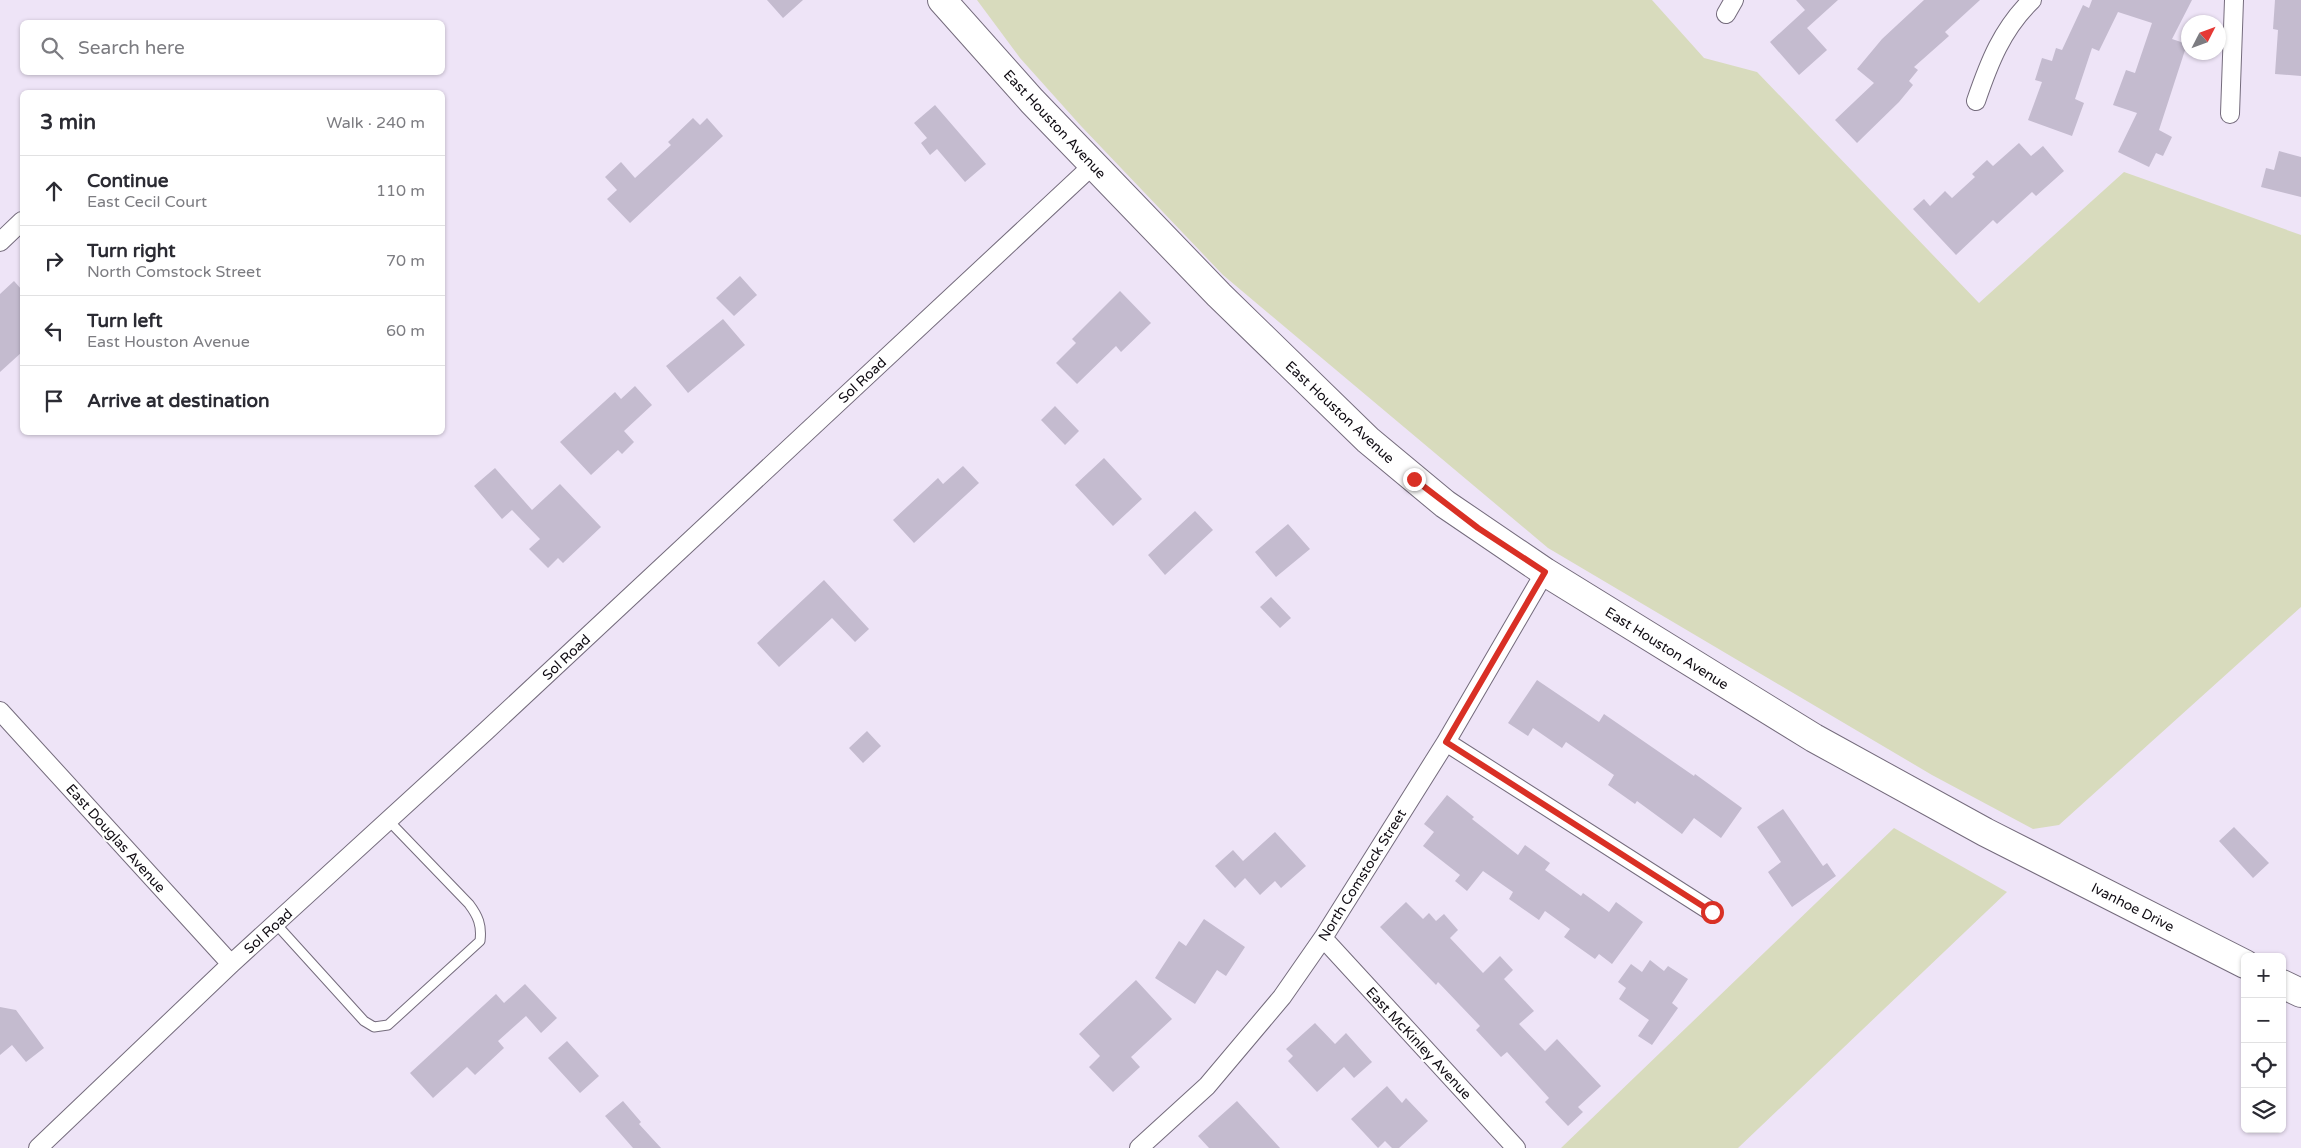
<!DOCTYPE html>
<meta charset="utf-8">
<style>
:root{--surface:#fff;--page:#f2f2f3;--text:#2b2b33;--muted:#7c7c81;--line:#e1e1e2}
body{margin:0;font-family:"Varela Round",sans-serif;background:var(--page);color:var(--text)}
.controls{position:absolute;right:15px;bottom:15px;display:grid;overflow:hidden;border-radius:8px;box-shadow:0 1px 4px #0004}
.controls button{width:45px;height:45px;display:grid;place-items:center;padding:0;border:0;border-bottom:1px solid var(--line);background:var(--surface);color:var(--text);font:25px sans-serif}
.compass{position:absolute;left:2181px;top:15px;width:45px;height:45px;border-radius:50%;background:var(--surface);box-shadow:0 1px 4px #0004;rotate:48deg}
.stop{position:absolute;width:15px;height:15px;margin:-11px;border:4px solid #d93025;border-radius:50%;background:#fff}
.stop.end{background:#d93025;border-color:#fff;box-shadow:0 1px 5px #0008}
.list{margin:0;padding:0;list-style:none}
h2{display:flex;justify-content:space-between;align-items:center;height:65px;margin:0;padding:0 20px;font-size:21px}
h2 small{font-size:16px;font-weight:400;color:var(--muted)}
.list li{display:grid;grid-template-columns:32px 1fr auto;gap:15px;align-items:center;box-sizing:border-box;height:70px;padding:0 20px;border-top:1px solid var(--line)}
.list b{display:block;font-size:19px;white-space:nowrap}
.list p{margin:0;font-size:16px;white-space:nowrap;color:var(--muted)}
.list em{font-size:16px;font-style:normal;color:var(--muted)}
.icon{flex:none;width:28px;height:28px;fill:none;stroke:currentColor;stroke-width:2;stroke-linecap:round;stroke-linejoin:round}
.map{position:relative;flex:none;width:2301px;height:1148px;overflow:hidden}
.search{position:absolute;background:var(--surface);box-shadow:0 1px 4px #0004;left:20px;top:20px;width:425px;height:55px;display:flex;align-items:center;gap:12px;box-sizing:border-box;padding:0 18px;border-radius:8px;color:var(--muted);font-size:19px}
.panel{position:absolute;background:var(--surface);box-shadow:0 1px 4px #0004;left:20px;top:90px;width:425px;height:345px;border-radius:8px}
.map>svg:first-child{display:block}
.green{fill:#d8dbbd}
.building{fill:#c4bbcf}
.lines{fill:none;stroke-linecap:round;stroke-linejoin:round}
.service-casing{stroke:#746b7c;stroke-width:11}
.minor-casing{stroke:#746b7c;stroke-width:20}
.primary-casing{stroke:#746b7c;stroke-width:30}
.service{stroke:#fff;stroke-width:9}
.minor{stroke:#fff;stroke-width:18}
.primary{stroke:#fff;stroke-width:28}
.route{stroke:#d93025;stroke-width:6}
.labels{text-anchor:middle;stroke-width:4;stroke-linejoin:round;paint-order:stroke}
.street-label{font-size:14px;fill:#100c13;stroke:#fff}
</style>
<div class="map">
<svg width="2301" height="1148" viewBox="0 0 2301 1148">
<rect width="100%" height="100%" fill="#eee4f7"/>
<path class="green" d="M977,0H1652L1704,58L1757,72L1979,303L2124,172L2301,235V607L2059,825L2033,829L1932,775L1548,548L1223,275L1081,126L1020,58Z
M1894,828L2007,892L1738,1148H1561Z"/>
<path class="building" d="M767,0H803L783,18Z
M1796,0H1838L1807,28L1827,50L1799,75L1770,42L1805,10Z
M1924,0H1980L1945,32L1949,36L1914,67L1918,70L1909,81L1913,85L1899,102L1857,143L1835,120L1874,83L1857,69L1882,39Z
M2092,0H2192L2172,39L2187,44L2159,130L2172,137L2163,156L2156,153L2149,167L2118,152L2137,113L2113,105L2126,70L2135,73L2152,23L2118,12L2099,51L2092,48L2075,99L2084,103L2072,136L2028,120L2042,82L2035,80L2042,58L2052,61L2056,48L2062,50L2083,5L2089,8Z
M2275,0H2301V76L2275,74L2278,30L2273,29Z
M935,105L986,164L965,182L937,149L930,155L921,143L927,138L914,123Z
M693,118L700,125L707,118L723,136L630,223L607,199L617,190L605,177L621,162L635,178L671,145L668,142Z
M2019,143L2031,156L2043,146L2064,171L2036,196L2032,192L1997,224L1993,220L1956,255L1913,209L1924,199L1930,206L1945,191L1952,198L1975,177L1972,174L1987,160L1993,166Z
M2279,151L2301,157V197L2261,187L2266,168L2274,170Z
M740,276L757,295L734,316L716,298Z
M14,281L22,290V352L0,372V294Z
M1120,291L1151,323L1121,352L1116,346L1077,384L1056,363L1076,343L1072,339Z
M723,319L745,345L688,393L666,366Z
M635,386L652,405L624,431L634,442L622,454L618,450L591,475L560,442L615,392L621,399Z
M1055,406L1079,431L1065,445L1041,420Z
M1104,458L1142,499L1113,526L1075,485Z
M963,466L979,483L914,543L893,520L938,478L943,484Z
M495,468L532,510L560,484L601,527L563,563L558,558L548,568L529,549L540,539L512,510L502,519L474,486Z
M1195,511L1213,530L1165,575L1148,555Z
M1288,524L1310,549L1276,577L1255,552Z
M824,580L869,629L855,642L832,618L779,667L757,643Z
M1271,597L1291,618L1280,628L1260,607Z
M1537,680L1599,722L1604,714L1694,776L1695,774L1742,808L1721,838L1694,818L1682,834L1637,801L1635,804L1608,785L1614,775L1566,742L1562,748L1533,728L1528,736L1508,723Z
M867,731L881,746L863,763L849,748Z
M1447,795L1474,817L1472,819L1518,855L1525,845L1550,863L1545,870L1581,896L1583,893L1609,912L1616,902L1643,922L1612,964L1599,954L1595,959L1564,937L1570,929L1545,911L1539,920L1509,899L1513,892L1483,871L1467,891L1455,881L1460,875L1423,846L1434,832L1424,824Z
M1783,809L1823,866L1827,863L1836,876L1792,907L1768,872L1781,862L1757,827Z
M2234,827L2269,863L2253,878L2219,841Z
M1275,832L1306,866L1281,888L1275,881L1260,895L1245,878L1235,888L1215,866L1233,850L1243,861Z
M1406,902L1423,919L1429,913L1436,921L1444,914L1458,930L1450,938L1483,973L1500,956L1513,970L1504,979L1534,1011L1519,1024L1545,1051L1557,1039L1601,1086L1578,1107L1583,1112L1568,1126L1545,1102L1549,1098L1507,1052L1501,1057L1476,1030L1480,1026L1438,982L1436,985L1380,927Z
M1204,919L1245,947L1226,976L1217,970L1195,1004L1155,978L1179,941L1186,946Z
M1650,960L1664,971L1668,966L1688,979L1672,1003L1678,1008L1652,1045L1638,1036L1649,1020L1619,999L1626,988L1618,982L1631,964L1642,972Z
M1136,980L1172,1019L1131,1057L1140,1067L1113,1092L1089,1067L1100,1056L1079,1034Z
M525,984L557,1018L541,1033L526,1016L498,1041L504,1048L475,1075L467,1067L433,1098L410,1073L496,994L504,1003Z
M0,1007L16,1010L44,1048L26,1062L12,1045L0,1055Z
M1315,1023L1335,1044L1346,1033L1372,1062L1354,1078L1344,1067L1317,1092L1288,1061L1293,1056L1286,1049Z
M567,1041L599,1076L580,1093L548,1058Z
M1387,1086L1402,1103L1406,1098L1428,1121L1399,1148H1392L1385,1141L1378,1148L1351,1119Z
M623,1101L641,1122L639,1124L661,1148H633L605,1116Z
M1237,1101L1280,1148H1209L1198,1136Z"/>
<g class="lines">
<g class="service-casing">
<path id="service" d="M276,924L364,1021L374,1027L388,1025L480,941C482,925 478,916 469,904L388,820"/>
</g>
<g class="minor-casing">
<path id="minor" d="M1726,14L1734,0
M1976,101C1989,63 2002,29 2032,0
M2230,114L2234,0
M0,242L22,221
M0,711L231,964
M1446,742L1712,912
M1323,938L1516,1148
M38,1148L231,964L486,731L1093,165
M1139,1148L1207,1086L1282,997L1323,938L1446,742L1545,572"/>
</g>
<g class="primary-casing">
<path id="primary" d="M942,0L1032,101L1219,295L1368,440L1445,504L1545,572L1814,738L1985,832L2245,964
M2282,984L2301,993"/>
</g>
<use href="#service" class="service"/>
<use href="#minor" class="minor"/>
<use href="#primary" class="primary"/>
</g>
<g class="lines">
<path class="route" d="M1414,479L1478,528L1545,572L1446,742L1712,912"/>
</g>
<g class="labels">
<g class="street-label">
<text transform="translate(1055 124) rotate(47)" y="5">East Houston Avenue</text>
<text transform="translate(862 380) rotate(-43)" y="5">Sol Road</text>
<text transform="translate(1340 412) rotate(43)" y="5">East Houston Avenue</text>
<text transform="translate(1667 648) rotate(32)" y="5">East Houston Avenue</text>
<text transform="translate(566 657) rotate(-43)" y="5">Sol Road</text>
<text transform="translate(116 838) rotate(48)" y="5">East Douglas Avenue</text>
<text transform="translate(1362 875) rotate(-58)" y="5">North Comstock Street</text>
<text transform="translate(2133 907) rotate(27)" y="5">Ivanhoe Drive</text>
<text transform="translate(268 931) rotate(-42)" y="5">Sol Road</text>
<text transform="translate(1419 1043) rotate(47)" y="5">East McKinley Avenue</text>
</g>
</g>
</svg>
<div class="controls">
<button>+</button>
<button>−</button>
<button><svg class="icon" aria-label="locate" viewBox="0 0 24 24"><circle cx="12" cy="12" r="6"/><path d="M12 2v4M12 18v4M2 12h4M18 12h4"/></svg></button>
<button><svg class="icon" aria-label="layers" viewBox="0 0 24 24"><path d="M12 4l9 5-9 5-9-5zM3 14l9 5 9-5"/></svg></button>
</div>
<svg class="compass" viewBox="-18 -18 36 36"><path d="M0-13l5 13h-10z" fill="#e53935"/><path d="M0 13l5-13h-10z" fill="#7c7c81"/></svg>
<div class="stop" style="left:1712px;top:912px"></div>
<div class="stop end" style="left:1414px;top:479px"></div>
<div class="search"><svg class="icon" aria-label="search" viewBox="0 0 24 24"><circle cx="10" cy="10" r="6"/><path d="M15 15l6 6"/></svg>Search here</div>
<section class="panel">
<h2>3 min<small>Walk · 240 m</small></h2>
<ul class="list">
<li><svg class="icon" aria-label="ahead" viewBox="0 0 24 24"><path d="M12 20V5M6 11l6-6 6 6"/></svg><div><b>Continue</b><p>East Cecil Court</p></div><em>110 m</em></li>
<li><svg class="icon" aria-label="right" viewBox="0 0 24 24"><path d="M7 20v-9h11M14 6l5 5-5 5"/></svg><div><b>Turn right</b><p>North Comstock Street</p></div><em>70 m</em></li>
<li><svg class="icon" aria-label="left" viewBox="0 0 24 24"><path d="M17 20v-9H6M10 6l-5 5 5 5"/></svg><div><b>Turn left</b><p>East Houston Avenue</p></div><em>60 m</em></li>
<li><svg class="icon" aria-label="arrive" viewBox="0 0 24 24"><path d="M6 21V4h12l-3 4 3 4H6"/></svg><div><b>Arrive at destination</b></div></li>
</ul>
</section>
</div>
